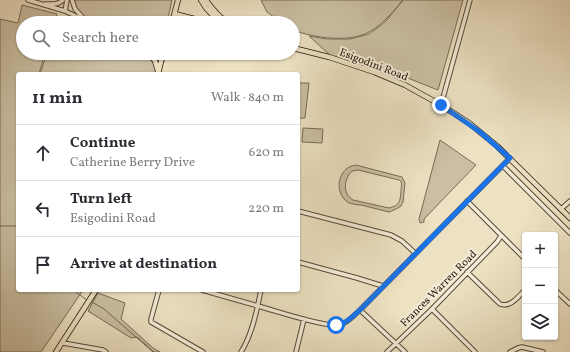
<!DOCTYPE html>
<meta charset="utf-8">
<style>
:root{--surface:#fff;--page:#f2f2f3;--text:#2b2b33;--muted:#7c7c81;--line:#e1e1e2}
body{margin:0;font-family:Vollkorn,serif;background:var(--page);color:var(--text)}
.controls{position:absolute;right:12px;bottom:12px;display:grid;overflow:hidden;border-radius:4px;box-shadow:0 1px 3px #0004}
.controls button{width:36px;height:36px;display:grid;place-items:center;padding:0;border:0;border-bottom:1px solid var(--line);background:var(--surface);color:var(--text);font:20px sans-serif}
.stop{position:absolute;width:12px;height:12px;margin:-9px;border:3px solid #1a73e8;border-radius:50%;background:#fff}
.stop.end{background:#1a73e8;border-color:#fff;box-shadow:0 1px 4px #0008}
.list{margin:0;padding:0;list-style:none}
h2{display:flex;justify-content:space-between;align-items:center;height:52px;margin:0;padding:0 16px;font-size:17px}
h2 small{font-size:13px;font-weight:400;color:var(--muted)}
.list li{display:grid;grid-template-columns:26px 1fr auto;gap:12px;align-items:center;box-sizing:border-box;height:56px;padding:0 16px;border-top:1px solid var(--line)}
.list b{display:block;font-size:15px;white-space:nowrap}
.list p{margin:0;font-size:13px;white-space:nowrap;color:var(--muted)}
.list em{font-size:13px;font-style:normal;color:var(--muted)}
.icon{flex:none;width:22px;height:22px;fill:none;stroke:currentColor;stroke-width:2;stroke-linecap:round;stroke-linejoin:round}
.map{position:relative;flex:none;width:570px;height:352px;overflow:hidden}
.search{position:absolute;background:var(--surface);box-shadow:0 1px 3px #0004;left:16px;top:16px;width:284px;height:44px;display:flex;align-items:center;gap:10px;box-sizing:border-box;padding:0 14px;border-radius:22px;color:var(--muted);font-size:15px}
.panel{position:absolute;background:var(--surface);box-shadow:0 1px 3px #0004;left:16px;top:72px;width:284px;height:220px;border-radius:4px}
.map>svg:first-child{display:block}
.green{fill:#cabfa3;stroke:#776b57;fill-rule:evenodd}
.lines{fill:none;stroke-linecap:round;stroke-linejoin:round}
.stream{stroke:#736754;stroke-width:1}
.minor-casing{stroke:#564a39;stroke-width:5.5}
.major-casing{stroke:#24170b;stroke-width:6}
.minor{stroke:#f3ecd7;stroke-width:3.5}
.major{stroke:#ece1c2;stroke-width:4.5}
.route{stroke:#1a73e8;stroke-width:5}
.labels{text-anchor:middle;stroke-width:4;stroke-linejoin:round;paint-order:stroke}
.street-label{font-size:11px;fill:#24170b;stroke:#f3ecd7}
</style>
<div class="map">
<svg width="570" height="352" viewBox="0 0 570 352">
<rect width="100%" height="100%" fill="#ece1c2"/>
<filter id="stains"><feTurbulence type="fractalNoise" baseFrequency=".005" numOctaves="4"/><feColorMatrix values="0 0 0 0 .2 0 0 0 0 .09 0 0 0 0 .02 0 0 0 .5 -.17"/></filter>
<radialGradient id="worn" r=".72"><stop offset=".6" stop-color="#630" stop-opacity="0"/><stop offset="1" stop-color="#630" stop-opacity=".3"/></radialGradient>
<path class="green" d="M73,0H172L167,23H94C87,20 78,14 74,7C74,7 73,1 73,0Z
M261,0H403C393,12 382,25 369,32C350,43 313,38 293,30V23H282L267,12Z
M403,0H463L438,90L390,71L389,67L390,76L332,57L309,36L326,39H350L369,34L385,22Z
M22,5L57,14L54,23H23V53H45L39,74H18V290H83L41,352H0V19L18,23Z
M47,53H141C150,57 157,64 155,74H40Z
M298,83H309L305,118H298Z
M303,128L323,129L322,143L302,142Z
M440,140L476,165L424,219V222L420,223L419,219Z
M356,165L402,177L405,183L403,202L401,206L398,208L394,210L389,212C380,210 370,207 361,205C357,205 352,204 349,203C333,194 337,167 356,165ZM358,170L399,180L401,181C402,185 401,188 401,191C400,202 400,205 389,208L353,200C342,193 344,179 352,171Z
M98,293L125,303L121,319L153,348L160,352H154L137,337L131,338L88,311Z"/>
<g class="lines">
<path class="stream" d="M0,226H18
M73,290L87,300
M90,301L104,309L153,352"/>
<g class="minor-casing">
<path id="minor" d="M28,0L65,11L90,23
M72,0L75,9L84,19
M45,4C52,4 58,5 63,0
M65,11L67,0
M148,53L162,60
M441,105L470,0
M503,166L570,233
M467,201L525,259
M561,209L570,201
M298,211L391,235L402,241L415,253
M298,262L357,278L383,286
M467,272L500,304C510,308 518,297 525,290
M159,290L151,319V322L203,352
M202,290C223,296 244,302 265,308C279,312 328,328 340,325C348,323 354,315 360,310L510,158
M555,290L570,304
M432,309L475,352
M360,310L405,352
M63,343L103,350L106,352
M241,352C252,335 257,310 261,290
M296,352L304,319
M387,352L432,309L497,242L501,236
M510,352L518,348L522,347L543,352"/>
</g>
<g class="major-casing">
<path id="major" d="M201,0L206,8L220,23
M206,0C212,9 219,17 228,23
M175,14L210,23
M172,23L178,0
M293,48L329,57L374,72L405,85L441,105L469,123L497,146L570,218
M150,54L155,61L158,71
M158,74L163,53
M56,352L96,290"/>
</g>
<use href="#minor" class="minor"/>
<use href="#major" class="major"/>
</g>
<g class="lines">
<path class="route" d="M336,325C346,324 353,316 360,310L510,158L480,132L441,105"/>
</g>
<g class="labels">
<g class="street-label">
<text transform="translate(374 64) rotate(21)" y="4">Esigodini Road</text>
<text transform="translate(438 288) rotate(-45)" y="4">Frances Warren Road</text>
</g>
</g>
<rect width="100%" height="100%" filter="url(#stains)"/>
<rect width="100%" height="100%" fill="url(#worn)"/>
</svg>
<div class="controls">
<button>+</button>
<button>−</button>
<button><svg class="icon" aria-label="layers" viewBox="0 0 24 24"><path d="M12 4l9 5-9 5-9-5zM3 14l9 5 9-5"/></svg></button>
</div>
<div class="stop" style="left:336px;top:325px"></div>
<div class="stop end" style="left:441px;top:105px"></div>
<div class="search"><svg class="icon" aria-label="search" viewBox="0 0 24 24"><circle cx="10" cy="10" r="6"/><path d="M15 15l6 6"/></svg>Search here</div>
<section class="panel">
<h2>11 min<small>Walk · 840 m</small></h2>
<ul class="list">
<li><svg class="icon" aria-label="ahead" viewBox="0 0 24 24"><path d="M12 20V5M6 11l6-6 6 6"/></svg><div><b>Continue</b><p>Catherine Berry Drive</p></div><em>620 m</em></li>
<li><svg class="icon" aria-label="left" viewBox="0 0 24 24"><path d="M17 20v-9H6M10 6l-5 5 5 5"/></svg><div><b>Turn left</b><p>Esigodini Road</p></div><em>220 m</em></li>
<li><svg class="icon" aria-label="arrive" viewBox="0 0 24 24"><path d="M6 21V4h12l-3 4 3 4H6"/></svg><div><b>Arrive at destination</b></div></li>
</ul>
</section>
</div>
